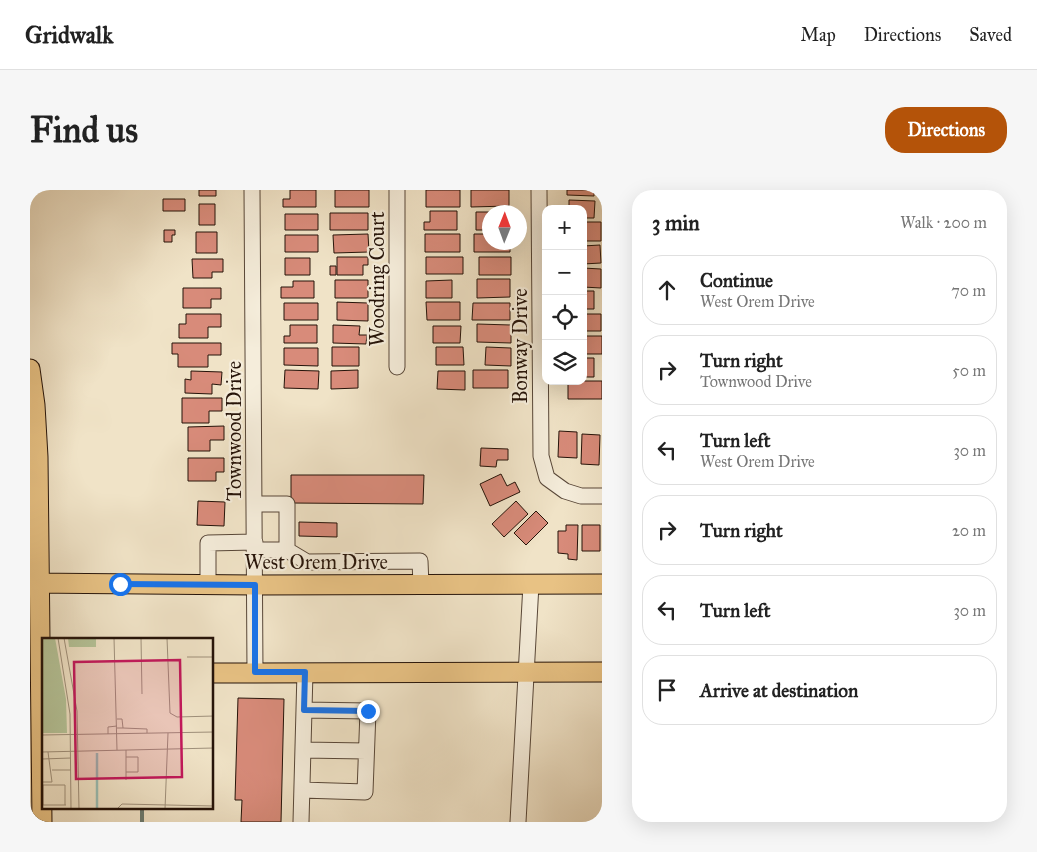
<!DOCTYPE html>
<meta charset="utf-8">
<style>
:root{--surface:#fff;--page:#f6f6f6;--text:#222;--muted:#767676;--line:#e0e0e0;--accent:#b45309}
body{margin:0;font-family:"IM FELL Great Primer",serif;background:var(--page);color:var(--text)}
.controls{position:absolute;right:15px;top:15px;display:grid;overflow:hidden;border-radius:10px;box-shadow:0 5px 20px #0002}
.controls button{width:45px;height:45px;display:grid;place-items:center;padding:0;border:0;border-bottom:1px solid var(--line);background:var(--surface);color:var(--text);font:25px sans-serif}
.compass{position:absolute;left:452px;top:15px;width:45px;height:45px;border-radius:50%;background:var(--surface);box-shadow:0 5px 20px #0002;rotate:1deg}
.stop{position:absolute;width:15px;height:15px;margin:-11px;border:4px solid #1a73e8;border-radius:50%;background:#fff}
.stop.end{background:#1a73e8;border-color:#fff;box-shadow:0 1px 5px #0008}
.list{margin:0;padding:0;list-style:none}
h2{display:flex;justify-content:space-between;align-items:center;height:65px;margin:0;padding:0 20px;font-size:21px}
h2 small{font-size:16px;font-weight:400;color:var(--muted)}
.list li{display:grid;grid-template-columns:32px 1fr auto;gap:15px;align-items:center;box-sizing:border-box;height:70px;margin:0 10px 10px;padding:0 10px;border:1px solid var(--line);border-radius:20px}
.list b{display:block;font-size:19px;white-space:nowrap}
.list p{margin:0;font-size:16px;white-space:nowrap;color:var(--muted)}
.list em{font-size:16px;font-style:normal;color:var(--muted)}
.icon{flex:none;width:28px;height:28px;fill:none;stroke:currentColor;stroke-width:2;stroke-linecap:round;stroke-linejoin:round}
.map{position:relative;flex:none;width:572px;height:632px;overflow:hidden;border-radius:20px}
header{display:flex;align-items:center;gap:30px;box-sizing:border-box;height:70px;padding:0 25px;background:var(--surface);border-bottom:1px solid var(--line)}
header strong{font-size:24px}
nav{display:flex;gap:28px;margin-inline-start:auto;font-size:18px}
.intro{display:flex;align-items:center;justify-content:space-between;box-sizing:border-box;height:120px;padding:0 30px}
h1{margin:0;font-size:35px}
.button{padding:12px 22px;border-radius:20px;background:var(--accent);color:#fff;font-size:18px;font-weight:700}
main{display:flex;gap:30px;padding:0 30px}
aside{flex:1;background:var(--surface);border-radius:20px;box-shadow:0 5px 20px #0002}
.map>svg:first-child{display:block}
.lines{fill:none;stroke-linecap:round;stroke-linejoin:round}
.stream{stroke:#6b7a70;stroke-width:4}
.building{fill:#d88b7a;stroke:#251309}
.minor-casing{stroke:#584738;stroke-width:17}
.major-casing{stroke:#251309;stroke-width:21}
.minor{stroke:#f5eddb;stroke-width:15}
.major{stroke:#e8c284;stroke-width:19}
.route{stroke:#1a73e8;stroke-width:6}
.labels{text-anchor:middle;stroke-width:4.5;stroke-linejoin:round;paint-order:stroke}
.street-label{font-size:20px;fill:#251309;stroke:#f5eddb}
.inset-river{fill:none;stroke:#9abeb4;stroke-width:2.5}
.inset-road{fill:none;stroke:#9f907b;stroke-width:1}
.view{fill:#c2185b;fill-opacity:0.15;stroke:#c2185b;stroke-width:2.5}
.inset-edge{fill:none;stroke:#251309;stroke-width:2.5}
</style>
<header>
<strong>Gridwalk</strong>
<nav><a>Map</a><a>Directions</a><a>Saved</a></nav>
</header>
<div class="intro"><h1>Find us</h1><a class="button">Directions</a></div>
<main>
<div class="map">
<svg width="572" height="632" viewBox="0 0 572 632">
<rect width="100%" height="100%" fill="#f0e3c7"/>
<filter id="stains"><feTurbulence type="fractalNoise" baseFrequency=".004" numOctaves="4"/><feColorMatrix values="0 0 0 0 .2 0 0 0 0 .09 0 0 0 0 .02 0 0 0 .5 -.17"/></filter>
<radialGradient id="worn" r=".72"><stop offset=".6" stop-color="#630" stop-opacity="0"/><stop offset="1" stop-color="#630" stop-opacity=".3"/></radialGradient>
<g class="lines">
<path class="stream" d="M112,632V618"/>
</g>
<path class="building" d="M169,0H186V6H169Z
M260,0H286V17H253V9H260Z
M305,0H339V17H305Z
M396,0H430V17H396Z
M441,0H479V16L441,17Z
M537,0H564V6L537,5Z
M133,9H155V21H133Z
M539,10L565,11L564,28H553V19H539Z
M169,14H185V35H169Z
M400,21H427V40H394V32H400Z
M446,22H480H460V40H446Z
M300,23H338V40H300Z
M255,24H288V40H255Z
M553,32H571V51H553Z
M134,40H145V45H142V52H134Z
M166,42H187V63H166Z
M338,44L339,62L304,63L303,45Z
M395,44H430V62H395Z
M444,44H460V52H480V62H444Z
M255,45H288V62H255Z
M570,55L571,73L553,74V56Z
M307,67H338V75H333V85H307Z
M396,67H433V84H396Z
M449,67H481V85H449Z
M255,68H280V85H255Z
M162,69H193V82H182V88H163Z
M300,76H306V85H300Z
M553,78L571,79V98L553,97Z
M447,89H480V107L447,108Z
M305,90H338V108H305Z
M422,90V108H396V91Z
M263,91H284V108H251V97H263Z
M153,98H191V109H181V118H153Z
M553,101H564V119H553Z
M307,112L338,113V131L307,130Z
M396,112H430V130H397Z
M254,113H288V130H254Z
M443,113H480V130H442Z
M156,124H191V137H178V148H149V134H156Z
M553,124H571V141H553Z
M447,134L481,135V153L447,152Z
M260,135H287V153H254V146H260Z
M303,135L330,136L329,145H337L336,154L303,153Z
M403,136H431L430,153H403Z
M553,146H572V164H553Z
M142,153H191V165H178V177H148V164H142Z
M302,157H329V176H302Z
M406,157H433L434,175H406Z
M456,157L481,158V176L455,175Z
M254,158H288V176L254,175Z
M553,168H564V187H553Z
M255,180L289,181L288,199L254,198Z
M328,180V198L301,199V181Z
M443,180H478V198H443Z
M161,181L192,182L191,195L182,194V204L155,203V189L161,190Z
M408,181H435V200L407,199Z
M538,191H572V209H538Z
M152,208H192V221H179V233H152Z
M194,236V250H180V261H158V237Z
M529,241L547,242V268L528,267Z
M552,244L570,245L569,275L551,274Z
M451,258L478,259V270H467L466,277L450,276Z
M158,268H194V282H186V291H158Z
M471,284L477,296L485,292L490,302L460,316L450,294Z
M261,285H394L393,314L261,313Z
M168,311L195,312L194,336L167,335Z
M486,311L498,324L474,347L462,334Z
M506,321L518,333L496,355L484,343Z
M269,332L307,333V347L269,346Z
M536,335H548L547,370L538,369V364L528,363V341H536Z
M552,335H570V361H552Z
M208,508L254,509L251,632H211L212,610H205Z"/>
<g class="lines">
<g class="minor-casing">
<path id="minor" d="M222,0L225,482
M509,0L511,266L517,288L535,301L551,306H572
M367,177V0
M225,314H257V360H225
M257,360L277,372L390,371L391,395
M178,395V353L225,352
M273,560L336,561
M272,600L335,602L338,521L274,520
M271,632L275,482
M488,632L501,394"/>
</g>
<g class="major-casing">
<path id="major" d="M0,179L5,215L8,267L12,632
M0,393L225,395L572,394
M182,483L572,482"/>
</g>
<use href="#minor" class="minor"/>
<use href="#major" class="major"/>
</g>
<g class="lines">
<path class="route" d="M90,394L225,395V482H275L274,520L338,521"/>
</g>
<g class="labels">
<g class="street-label">
<text transform="translate(347 89) rotate(-90)" y="7">Woodring Court</text>
<text transform="translate(490 156) rotate(-90)" y="7">Bonway Drive</text>
<text transform="translate(204 241) rotate(-90)" y="7">Townwood Drive</text>
<text x="286" y="379">West Orem Drive</text>
</g>
</g>
<g transform="translate(12 448)">
<rect width="171" height="171" fill="#f0e3c7"/>
<path d="M0,0H13L24,61L25,95H0ZM26,0H54V9H27Z" fill="#b5c499"/>
<path class="inset-river" d="M55,115V171"/>
<path class="inset-road" d="M16,0L28,76L29,171M22,0L35,73L37,171M72,0L75,112M99,0L100,56M125,0L128,75L135,79L172,78M145,19H172M75,81H80L81,90H75M81,90L105,91V95M66,96V89L75,88M0,97L172,94M0,114L172,110M0,121L29,120M10,132H29M84,134H96V119H84M84,142V112M0,144H10L6,114M0,147H23V167M1,147V167M0,167H24M75,171L80,166L172,168M123,171L126,95"/>
<path class="view" d="M138,22L140,139L34,141L32,24Z"/>
<rect width="171" height="171" class="inset-edge"/>
</g>
<rect width="100%" height="100%" filter="url(#stains)"/>
<rect width="100%" height="100%" fill="url(#worn)"/>
</svg>
<div class="controls">
<button>+</button>
<button>−</button>
<button><svg class="icon" aria-label="locate" viewBox="0 0 24 24"><circle cx="12" cy="12" r="6"/><path d="M12 2v4M12 18v4M2 12h4M18 12h4"/></svg></button>
<button><svg class="icon" aria-label="layers" viewBox="0 0 24 24"><path d="M12 4l9 5-9 5-9-5zM3 14l9 5 9-5"/></svg></button>
</div>
<svg class="compass" viewBox="-18 -18 36 36"><path d="M0-13l5 13h-10z" fill="#e53935"/><path d="M0 13l5-13h-10z" fill="#767676"/></svg>
<div class="stop" style="left:90px;top:394px"></div>
<div class="stop end" style="left:338px;top:521px"></div>
</div>
<aside>
<h2>3 min<small>Walk · 200 m</small></h2>
<ul class="list">
<li><svg class="icon" aria-label="ahead" viewBox="0 0 24 24"><path d="M12 20V5M6 11l6-6 6 6"/></svg><div><b>Continue</b><p>West Orem Drive</p></div><em>70 m</em></li>
<li><svg class="icon" aria-label="right" viewBox="0 0 24 24"><path d="M7 20v-9h11M14 6l5 5-5 5"/></svg><div><b>Turn right</b><p>Townwood Drive</p></div><em>50 m</em></li>
<li><svg class="icon" aria-label="left" viewBox="0 0 24 24"><path d="M17 20v-9H6M10 6l-5 5 5 5"/></svg><div><b>Turn left</b><p>West Orem Drive</p></div><em>30 m</em></li>
<li><svg class="icon" aria-label="right" viewBox="0 0 24 24"><path d="M7 20v-9h11M14 6l5 5-5 5"/></svg><div><b>Turn right</b></div><em>20 m</em></li>
<li><svg class="icon" aria-label="left" viewBox="0 0 24 24"><path d="M17 20v-9H6M10 6l-5 5 5 5"/></svg><div><b>Turn left</b></div><em>30 m</em></li>
<li><svg class="icon" aria-label="arrive" viewBox="0 0 24 24"><path d="M6 21V4h12l-3 4 3 4H6"/></svg><div><b>Arrive at destination</b></div></li>
</ul>
</aside>
</main>
